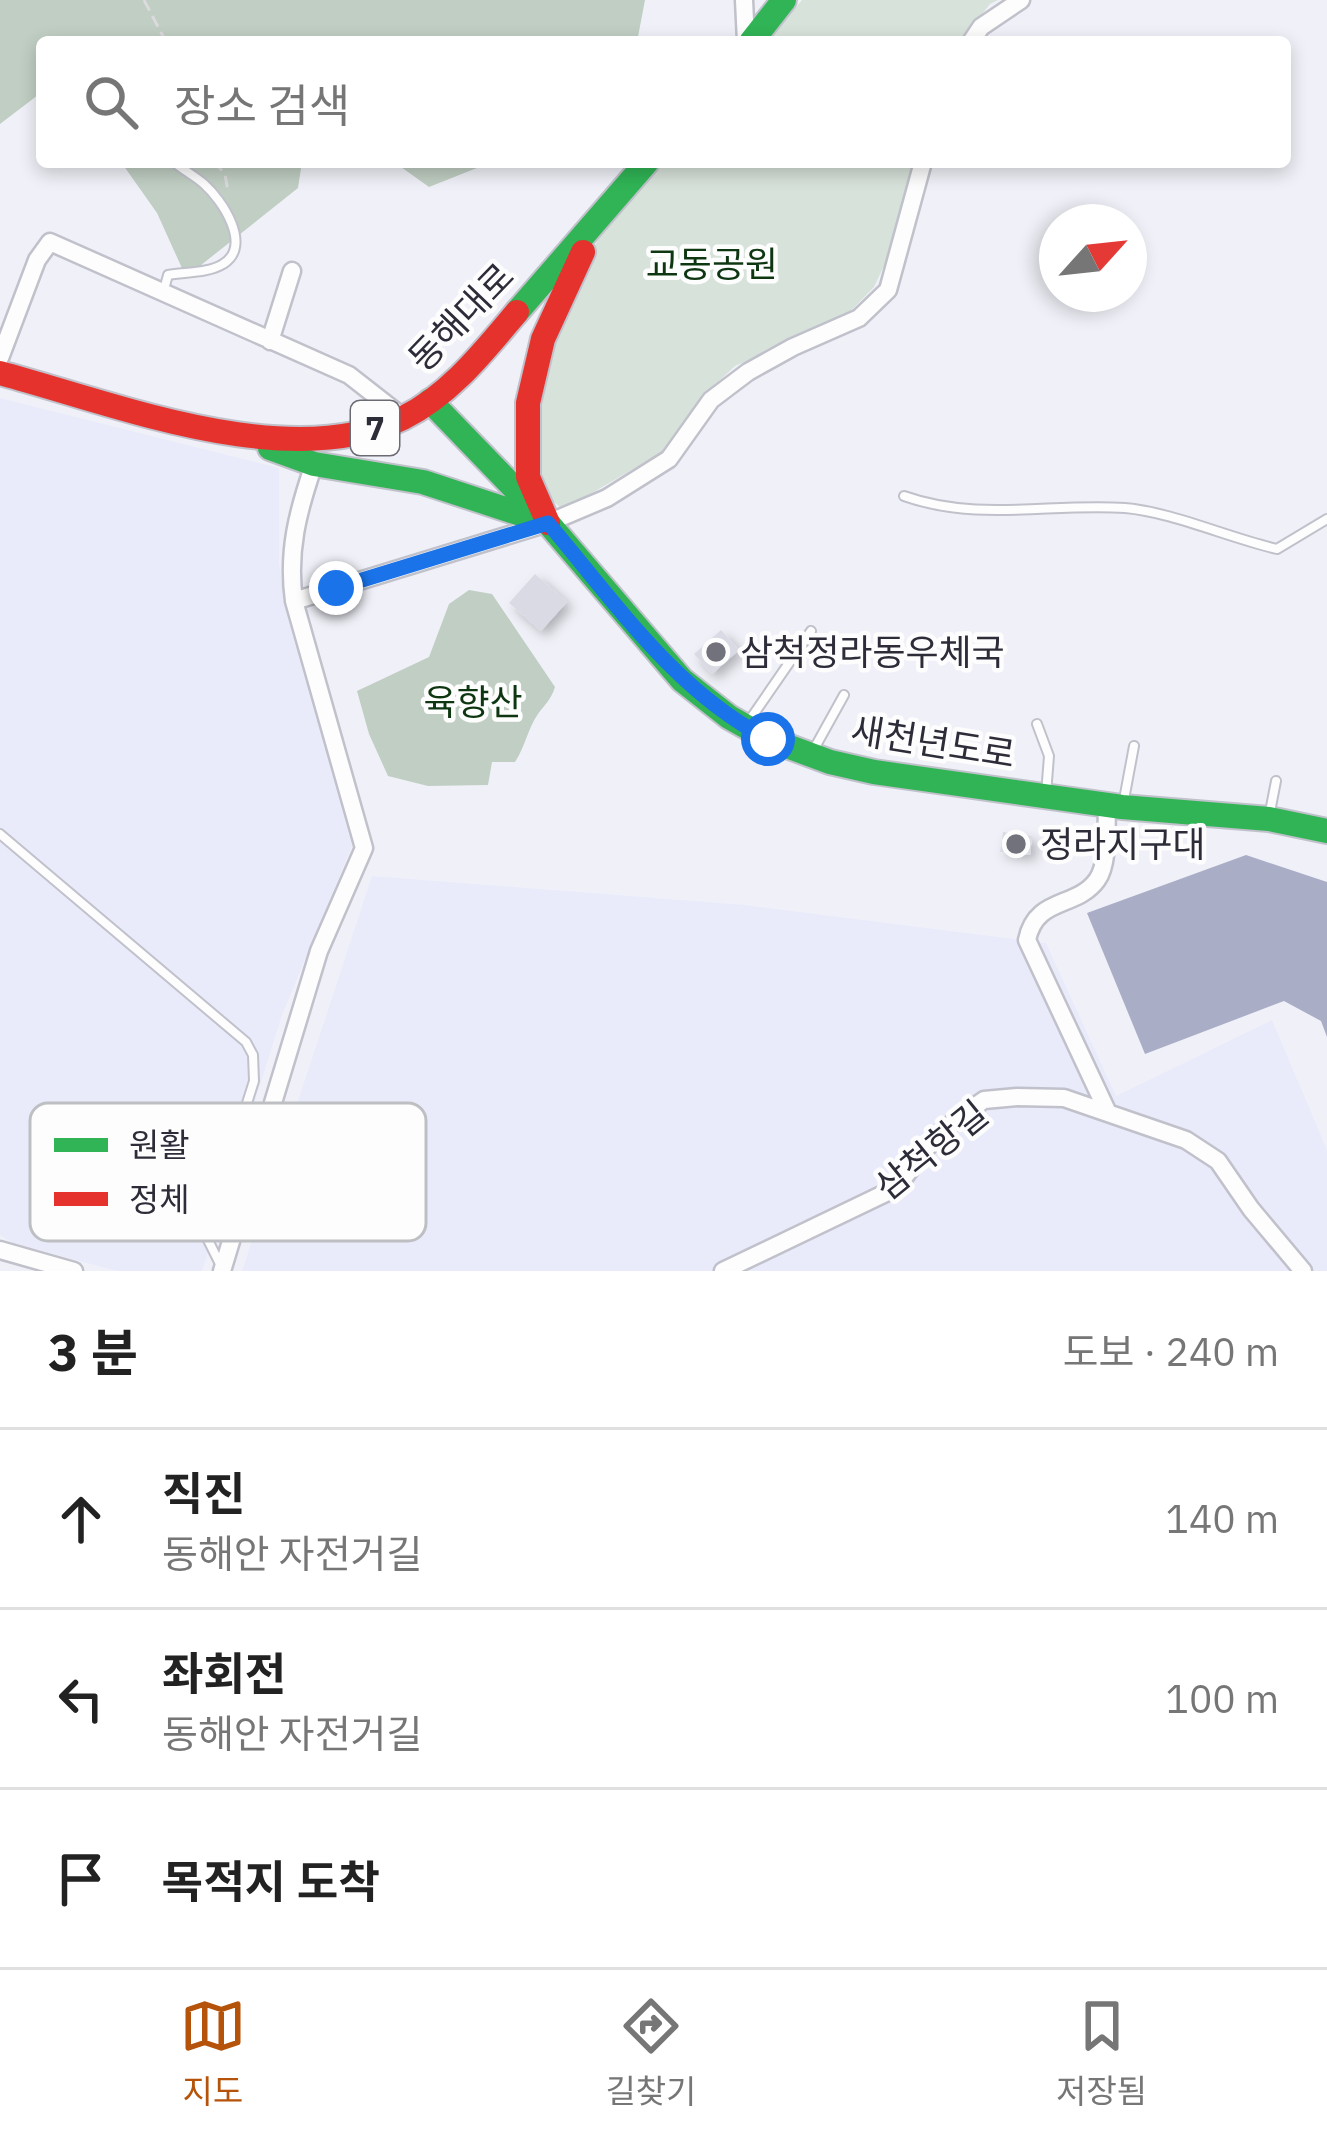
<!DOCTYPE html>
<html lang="ko">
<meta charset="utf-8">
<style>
:root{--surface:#fff;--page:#f6f6f6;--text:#222;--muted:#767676;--line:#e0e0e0;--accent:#b45309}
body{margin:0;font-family:"IBM Plex Sans","Noto Sans KR",sans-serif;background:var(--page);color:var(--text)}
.compass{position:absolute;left:1039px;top:204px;width:108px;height:108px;border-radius:50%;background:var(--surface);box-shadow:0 6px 18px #0003;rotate:63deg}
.stop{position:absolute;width:36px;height:36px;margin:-27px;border:9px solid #1a73e8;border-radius:50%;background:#fff}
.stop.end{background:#1a73e8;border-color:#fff;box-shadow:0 3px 12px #0008}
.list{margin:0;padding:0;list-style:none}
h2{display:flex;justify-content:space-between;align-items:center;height:156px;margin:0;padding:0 48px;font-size:51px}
h2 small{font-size:39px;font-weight:400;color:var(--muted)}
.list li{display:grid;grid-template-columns:78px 1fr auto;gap:36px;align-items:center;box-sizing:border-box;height:180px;padding:0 48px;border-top:3px solid var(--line)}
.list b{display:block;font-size:45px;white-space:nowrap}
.list p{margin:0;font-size:39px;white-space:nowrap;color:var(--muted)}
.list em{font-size:39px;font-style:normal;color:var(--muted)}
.icon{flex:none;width:66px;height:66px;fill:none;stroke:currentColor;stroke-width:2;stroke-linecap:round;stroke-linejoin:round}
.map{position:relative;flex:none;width:1327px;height:1271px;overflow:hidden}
.search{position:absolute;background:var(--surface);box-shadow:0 6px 18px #0003;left:36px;right:36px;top:36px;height:132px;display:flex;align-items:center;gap:30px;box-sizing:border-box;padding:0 42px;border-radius:12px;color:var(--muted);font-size:45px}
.sheet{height:696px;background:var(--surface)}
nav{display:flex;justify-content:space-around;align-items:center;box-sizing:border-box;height:168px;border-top:3px solid var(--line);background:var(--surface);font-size:33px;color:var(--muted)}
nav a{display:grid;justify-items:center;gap:6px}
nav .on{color:var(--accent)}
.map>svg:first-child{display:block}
.built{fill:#e9ebfb}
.green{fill:#d7e2da}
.forest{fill:#c0cec3}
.water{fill:#aaadc6}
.building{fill:#d9dae4;filter:url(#shadow)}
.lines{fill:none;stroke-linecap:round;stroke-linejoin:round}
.lane-casing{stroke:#c0c1ca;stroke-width:12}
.street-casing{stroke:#c0c1ca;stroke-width:21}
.fast-casing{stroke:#c0c1ca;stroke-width:28}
.jam-casing{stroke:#c0c1ca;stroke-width:28}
.path{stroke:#dbdbde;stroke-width:3;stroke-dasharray:12 6;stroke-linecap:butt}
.lane{stroke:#fdfdfe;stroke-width:8}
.street{stroke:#fdfdfe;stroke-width:16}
.fast{stroke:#30b455;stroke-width:24}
.jam{stroke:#e5322d;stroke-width:24}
.route{stroke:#1a73e8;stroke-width:15}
.poi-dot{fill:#71727c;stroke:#fdfdfd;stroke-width:4.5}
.labels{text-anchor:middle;stroke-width:9;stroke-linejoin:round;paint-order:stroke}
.shield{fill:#fdfdfd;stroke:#6b6b74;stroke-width:3}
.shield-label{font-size:33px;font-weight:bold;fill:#2c2d39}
.park-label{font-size:36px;fill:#0d3611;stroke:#fdfdfd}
.street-label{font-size:36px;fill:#2c2d39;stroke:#fdfdfd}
.poi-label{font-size:36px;fill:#2c2d39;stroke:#fdfdfd;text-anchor:start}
.key{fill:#fdfdfd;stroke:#bebfc2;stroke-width:3}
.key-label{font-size:33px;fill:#2c2d39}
</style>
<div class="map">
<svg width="1327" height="1271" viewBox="0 0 1327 1271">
<defs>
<filter id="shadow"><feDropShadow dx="5.5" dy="5.5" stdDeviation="6" flood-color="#0004"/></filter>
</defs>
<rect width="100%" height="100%" fill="#f0f1f8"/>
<path class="built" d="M0,398L279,468V563L288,619L352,846L282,1015L202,1271H117L13,1243L0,1235Z
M372,876L745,905L1046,943L1116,1096L1272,1020L1327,1150V1271H242Z"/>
<path class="green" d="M802,0H998L990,4L960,42H767Z
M664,162H914L889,255L874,287L842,320L735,366L701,398L662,452L563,510C557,504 547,497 543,490C513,431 571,275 608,225C625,203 646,183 664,162Z"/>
<path class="forest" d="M0,0H645L637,42H42V92L0,124Z
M121,162H302L298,188L186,277L157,213Z
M394,162H492L429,187Z
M469,590L492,594L555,687C551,700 545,704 538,714C528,728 525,747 515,762H492L488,785L428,786L388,776L369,734L357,691L429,657L449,604Z"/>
<path class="water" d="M1246,855L1327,882V1037L1321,1021L1284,1001L1145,1054L1087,913Z"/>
<path class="building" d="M535,574L567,602L541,631L509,603Z
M721,630L739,650L712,674L694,654Z
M1003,832L1032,836L1030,855L1000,852Z"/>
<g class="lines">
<g class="lane-casing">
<path id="lane" d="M163,293L168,275C185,272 209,273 223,264C253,246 222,200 204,184C195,176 183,170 174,162
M904,496C977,522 1050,503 1125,508C1172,512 1229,538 1277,549L1327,519
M749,721L811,631
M1037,724L1049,756L1046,794
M814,749L844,695
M1123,805L1134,746
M1269,817L1276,781
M0,834L246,1042L253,1055L254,1081L207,1229V1238L220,1264"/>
</g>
<g class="street-casing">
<path id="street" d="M744,0L746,42
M971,42L981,27L1021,0
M270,341L292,271
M0,358L37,260L50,242L349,375L404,418
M294,601C287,551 298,511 314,464
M1107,805C1106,825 1109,864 1097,880C1076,909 1036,896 1027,940L1108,1113
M0,1250L74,1271
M222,1271L319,951L364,848L294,601L548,523L607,498L669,459L711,400L748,372L793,347L859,318L888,290L923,162
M723,1271L896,1188L935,1137L964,1114L984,1100L1017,1097L1064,1098L1186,1140L1218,1161L1251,1209L1303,1271"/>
</g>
<g class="fast-casing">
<path id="fast" d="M751,42L784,0
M517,312L647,162
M430,401L548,523L682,680L729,717L768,739L830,762L874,772L1122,807L1269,819L1327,831
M270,448L314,464L423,482L548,523"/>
</g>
<g class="jam-casing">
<path id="jam" d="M0,373C116,404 289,474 403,418C450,395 484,351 517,312
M548,523L528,477V403L543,339L583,252"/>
</g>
<path class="path" d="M144,0L166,42
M214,162L225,174L228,192"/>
<use href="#lane" class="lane"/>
<use href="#street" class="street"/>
<use href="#fast" class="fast"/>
<use href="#jam" class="jam"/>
</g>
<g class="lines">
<path class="route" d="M336,588L548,523C615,602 675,691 768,739"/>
</g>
<g class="poi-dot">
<circle cx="716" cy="652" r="12"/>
<circle cx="1016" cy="844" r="12"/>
</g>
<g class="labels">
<rect class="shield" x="351" y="401" width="48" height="54" rx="9"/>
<g class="shield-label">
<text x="375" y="440">7</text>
</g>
<g class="park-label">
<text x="712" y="277">교동공원</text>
<text x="473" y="715">육향산</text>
</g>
<g class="street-label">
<text transform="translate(461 317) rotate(-46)" y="13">동해대로</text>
<text transform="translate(933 742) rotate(9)" y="13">새천년도로</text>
<text transform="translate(931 1150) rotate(-39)" y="13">삼척항길</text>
</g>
<g class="poi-label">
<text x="740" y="665">삼척정라동우체국</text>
<text x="1040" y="857">정라지구대</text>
</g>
</g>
<rect x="30" y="1103" width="396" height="138" rx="18" class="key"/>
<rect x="54" y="1138" width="54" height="14" fill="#30b455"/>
<rect x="54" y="1192" width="54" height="14" fill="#e5322d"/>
<g class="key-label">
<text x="129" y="1157">원활</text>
<text x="129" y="1211">정체</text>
</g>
</svg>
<svg class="compass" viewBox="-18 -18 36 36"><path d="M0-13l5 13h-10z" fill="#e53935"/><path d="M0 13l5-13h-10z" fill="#767676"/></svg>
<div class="stop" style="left:768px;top:739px"></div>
<div class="stop end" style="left:336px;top:588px"></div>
<div class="search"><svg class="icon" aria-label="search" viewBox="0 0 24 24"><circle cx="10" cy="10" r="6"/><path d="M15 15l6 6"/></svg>장소 검색</div>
</div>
<section class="sheet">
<h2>3 분<small>도보 · 240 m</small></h2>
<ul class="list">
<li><svg class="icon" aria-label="ahead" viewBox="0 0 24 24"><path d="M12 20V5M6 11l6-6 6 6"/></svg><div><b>직진</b><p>동해안 자전거길</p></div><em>140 m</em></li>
<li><svg class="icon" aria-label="left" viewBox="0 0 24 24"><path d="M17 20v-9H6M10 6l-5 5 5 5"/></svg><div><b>좌회전</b><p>동해안 자전거길</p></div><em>100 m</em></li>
<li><svg class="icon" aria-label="arrive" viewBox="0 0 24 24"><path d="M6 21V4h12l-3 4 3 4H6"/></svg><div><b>목적지 도착</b></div></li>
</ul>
</section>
<nav>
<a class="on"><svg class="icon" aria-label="map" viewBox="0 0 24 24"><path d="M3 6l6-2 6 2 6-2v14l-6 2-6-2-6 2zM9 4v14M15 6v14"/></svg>지도</a>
<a><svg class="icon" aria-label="directions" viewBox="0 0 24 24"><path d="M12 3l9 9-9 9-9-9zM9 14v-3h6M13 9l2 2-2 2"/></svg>길찾기</a>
<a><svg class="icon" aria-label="saved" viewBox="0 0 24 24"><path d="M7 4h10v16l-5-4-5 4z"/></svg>저장됨</a>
</nav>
